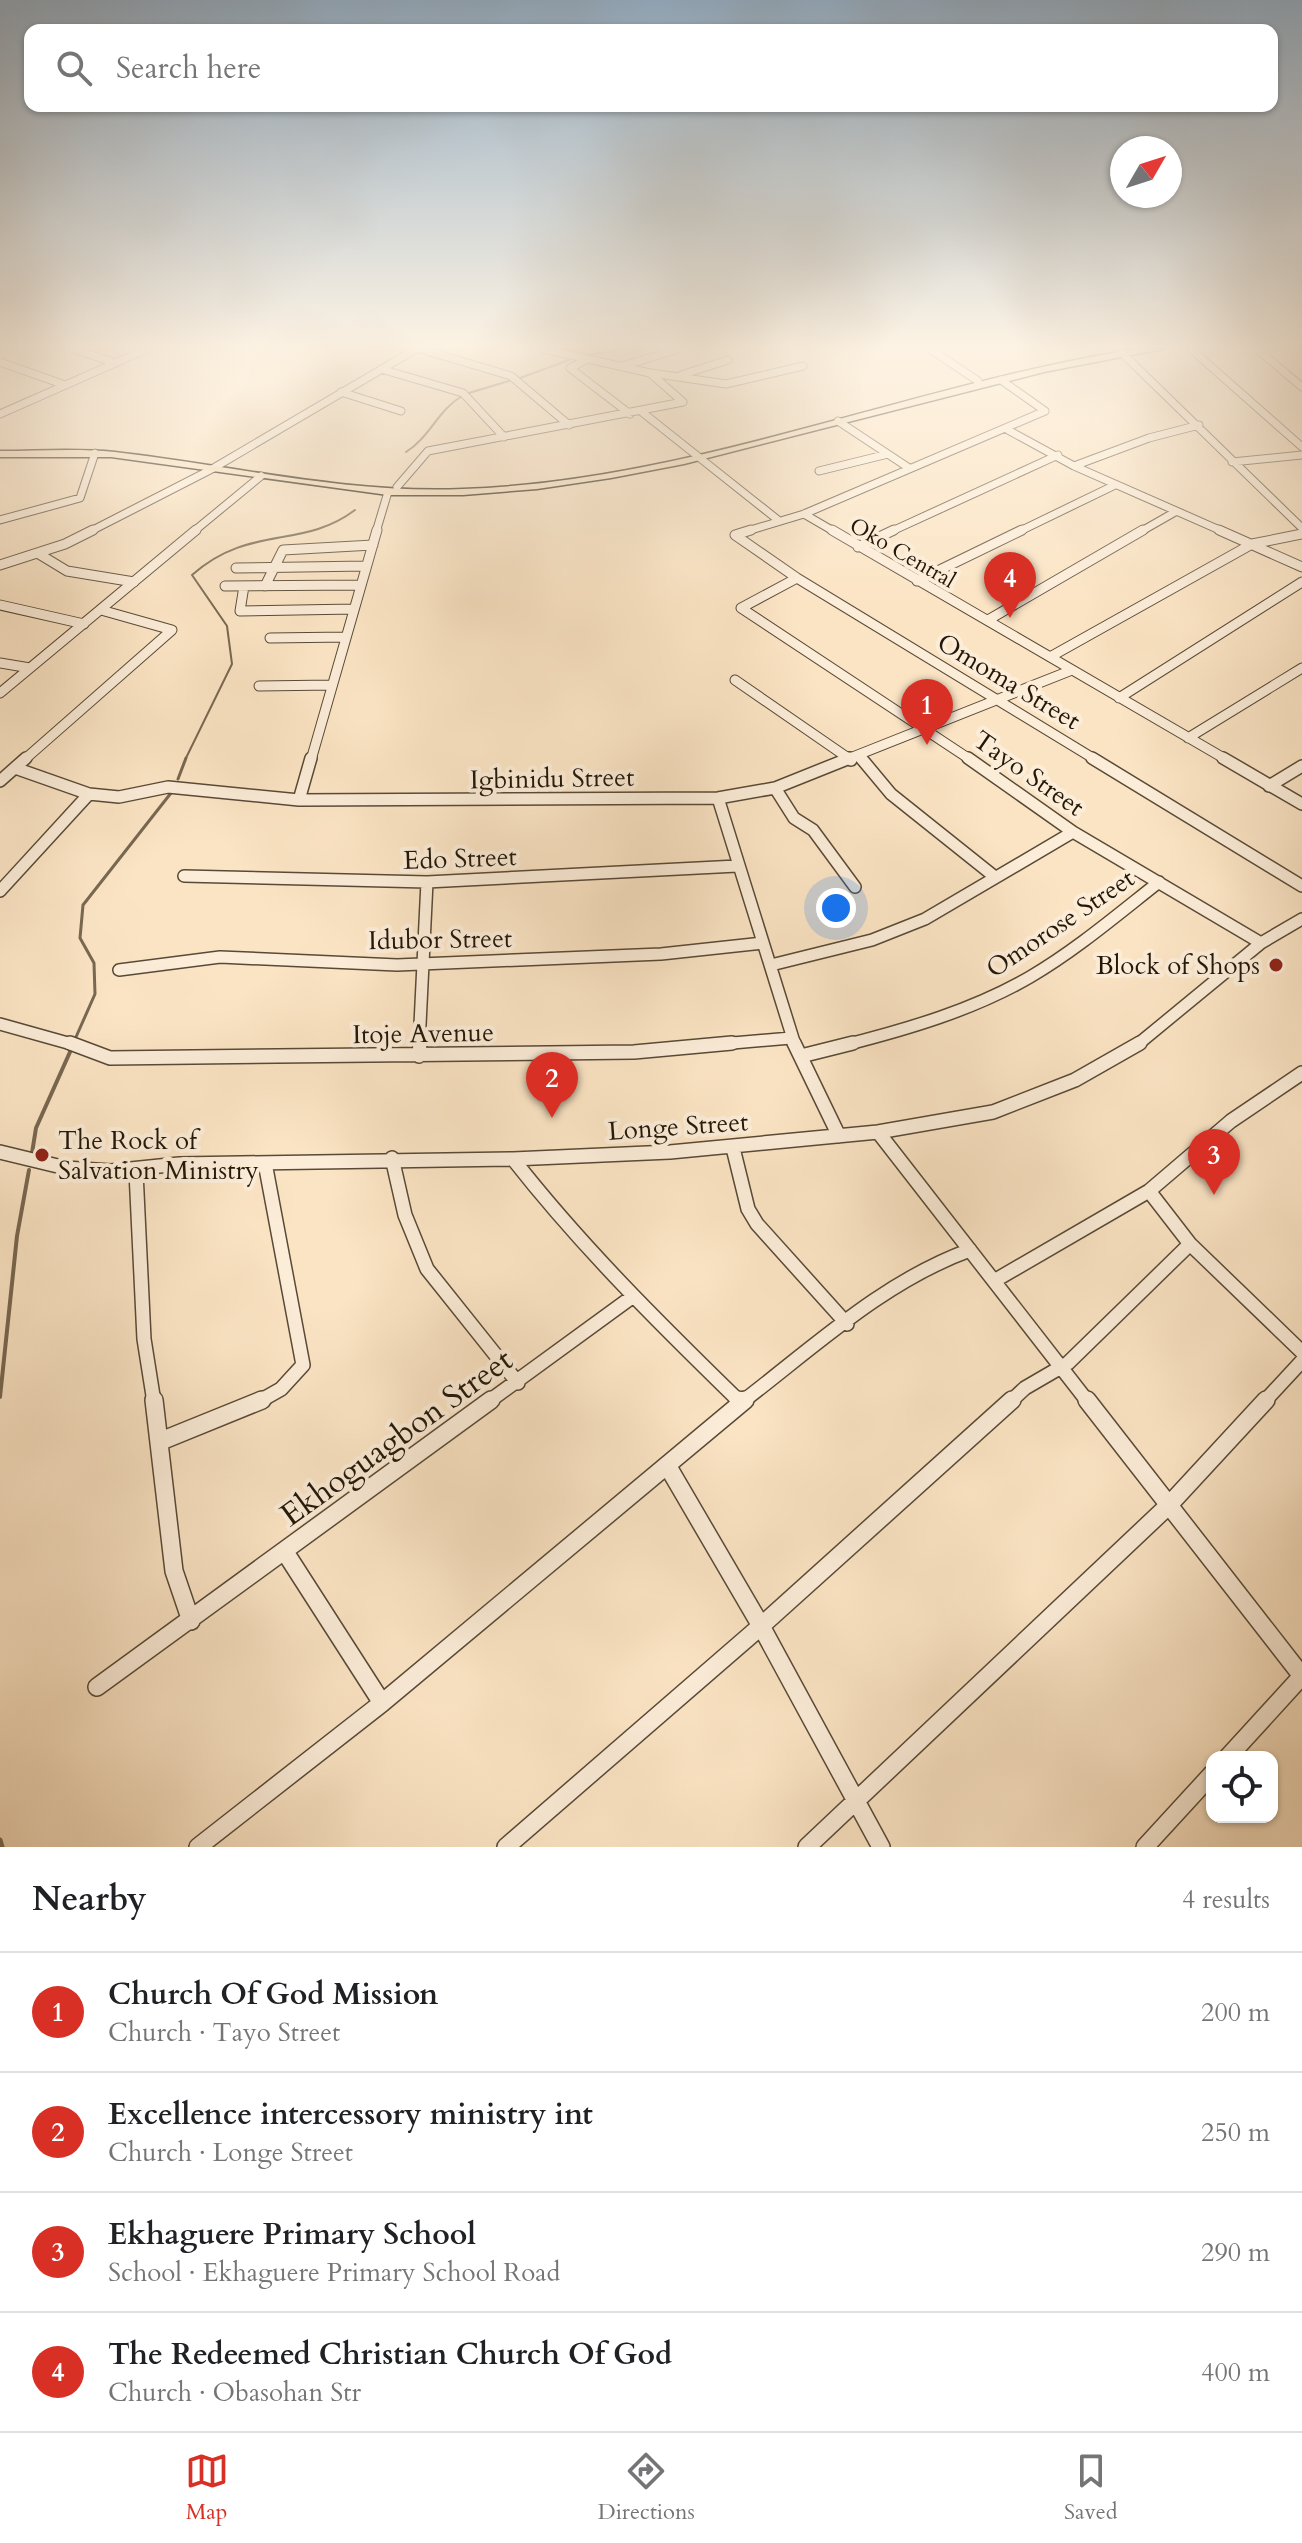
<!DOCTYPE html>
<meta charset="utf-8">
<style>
:root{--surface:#fff;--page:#f6f6f6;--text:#202124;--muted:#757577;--line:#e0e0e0;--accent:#d93025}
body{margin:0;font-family:Cardo,serif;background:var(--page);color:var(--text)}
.controls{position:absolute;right:24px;bottom:24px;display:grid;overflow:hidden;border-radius:16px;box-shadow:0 2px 6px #0004}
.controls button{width:72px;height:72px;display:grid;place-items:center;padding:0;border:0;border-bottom:2px solid var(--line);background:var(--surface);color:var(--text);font:40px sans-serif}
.compass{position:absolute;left:1110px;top:136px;width:72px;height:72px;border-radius:50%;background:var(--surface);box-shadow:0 2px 6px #0004;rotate:51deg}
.you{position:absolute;left:836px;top:908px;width:28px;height:28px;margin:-20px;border:6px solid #fff;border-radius:50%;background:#1a73e8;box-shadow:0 0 0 12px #1a73e833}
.badge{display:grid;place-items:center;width:52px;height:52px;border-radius:50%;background:var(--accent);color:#fff;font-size:26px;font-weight:700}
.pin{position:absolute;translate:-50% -66px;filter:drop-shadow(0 2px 4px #0008)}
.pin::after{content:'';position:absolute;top:42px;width:28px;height:24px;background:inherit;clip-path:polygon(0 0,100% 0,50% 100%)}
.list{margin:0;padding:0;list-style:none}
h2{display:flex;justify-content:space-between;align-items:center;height:104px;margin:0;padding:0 32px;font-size:34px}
h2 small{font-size:26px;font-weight:400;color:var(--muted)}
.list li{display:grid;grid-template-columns:52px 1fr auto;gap:24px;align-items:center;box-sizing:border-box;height:120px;padding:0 32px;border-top:2px solid var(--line)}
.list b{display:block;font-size:30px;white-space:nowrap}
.list p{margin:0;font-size:26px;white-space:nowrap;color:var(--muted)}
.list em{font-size:26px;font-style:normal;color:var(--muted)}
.icon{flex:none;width:44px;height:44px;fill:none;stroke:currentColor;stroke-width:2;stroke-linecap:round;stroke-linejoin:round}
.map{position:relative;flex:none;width:1302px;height:1847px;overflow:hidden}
.search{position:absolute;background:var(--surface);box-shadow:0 2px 6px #0004;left:24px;right:24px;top:24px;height:88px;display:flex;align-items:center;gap:20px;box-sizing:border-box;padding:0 28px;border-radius:16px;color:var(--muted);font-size:30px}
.sheet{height:584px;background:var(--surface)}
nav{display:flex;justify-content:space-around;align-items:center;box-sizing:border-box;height:112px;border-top:2px solid var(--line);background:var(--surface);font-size:22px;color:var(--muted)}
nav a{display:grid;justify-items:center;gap:4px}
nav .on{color:var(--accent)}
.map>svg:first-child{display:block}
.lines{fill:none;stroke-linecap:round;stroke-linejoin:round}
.stream-far3{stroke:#786852;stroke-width:2}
.stream-far2{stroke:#786852;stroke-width:3}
.stream-far1{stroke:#786852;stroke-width:4}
.stream{stroke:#786852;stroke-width:5}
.minor-far4-casing{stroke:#584a37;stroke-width:9}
.minor-far3-casing{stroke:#584a37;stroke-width:11}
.minor-far2-casing{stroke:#584a37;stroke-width:14}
.minor-far1-casing{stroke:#584a37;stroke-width:16}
.minor-casing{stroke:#584a37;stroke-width:20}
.major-casing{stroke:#221708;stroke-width:3}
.minor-far4{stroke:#fcedd9;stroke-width:7}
.minor-far3{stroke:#fcedd9;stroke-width:9}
.minor-far2{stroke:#fcedd9;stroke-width:11}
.minor-far1{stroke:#fcedd9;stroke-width:13}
.minor{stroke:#fcedd9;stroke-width:17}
.major{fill:#fbe4c4;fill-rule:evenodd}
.poi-dot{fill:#8f2418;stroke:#fcedd9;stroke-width:3}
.labels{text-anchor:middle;stroke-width:8;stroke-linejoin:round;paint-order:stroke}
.far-street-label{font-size:22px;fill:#221708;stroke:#fcedd9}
.street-label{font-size:26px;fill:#221708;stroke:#fcedd9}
.poi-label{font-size:26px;fill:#221708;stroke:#fcedd9;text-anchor:end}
.near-street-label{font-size:32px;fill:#221708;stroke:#fcedd9}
</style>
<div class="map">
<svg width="1302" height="1847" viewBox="0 0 1302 1847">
<rect width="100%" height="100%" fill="#fbe4c4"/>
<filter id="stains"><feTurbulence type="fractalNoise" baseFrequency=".0025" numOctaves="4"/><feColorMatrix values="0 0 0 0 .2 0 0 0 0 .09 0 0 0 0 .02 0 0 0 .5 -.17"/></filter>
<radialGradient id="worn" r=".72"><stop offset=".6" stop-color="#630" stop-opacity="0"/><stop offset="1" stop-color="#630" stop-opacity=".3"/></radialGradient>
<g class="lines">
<path class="stream-far3" d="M585,356L621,349
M520,378L569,360
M469,393L512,380
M406,452C430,437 438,410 462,396
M185,760L232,664L227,626L192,575C249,524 302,550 355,510"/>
<path class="stream-far2" d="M178,779L186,758
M76,1037L95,994L94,963L80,938L83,905L171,793"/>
<path class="stream-far1" d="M32,1153L36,1128L70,1052
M0,1397L17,1236L29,1170"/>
<path class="stream" d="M0,1840L2,1847"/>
<g class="minor-far4-casing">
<path id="minor-far4" d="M73,349L116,363
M420,349L511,376L569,425
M930,349L978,381
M1191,349L1302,447
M1257,349L1302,387
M1122,353L1302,528
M586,360L570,368L630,414
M0,362L65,385
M622,366L676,350
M381,369L463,393L504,437
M651,373L726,384L803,366
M681,375L728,360
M341,392L401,411
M642,412L778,520
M0,414L147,349
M838,421L909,468
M1008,430L1074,466L1224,532
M1232,462L1302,455
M1074,466L1149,438L1199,425
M819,471L888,454
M397,487L428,451L683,402L650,373L544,349
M804,514L835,532
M0,520L80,498L95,453
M89,532L212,469L416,349
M193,532L261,476
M376,532L388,492
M744,532L804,514L1045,411L1001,380
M890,532L1058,455
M1018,532L1115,485
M1140,532L1175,512"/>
</g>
<g class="minor-far3-casing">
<path id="minor-far3" d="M751,530L735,535L797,578L1096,760
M832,530L1227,760
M1219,530L1302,567
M858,547L894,530
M39,554L67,571L134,582
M0,565L65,544L93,530
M236,568L366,566
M797,578L741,608L971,760
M917,581L1022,530
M225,586L361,585
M244,586L240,611L354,609
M265,586L283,550L373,545
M0,605L84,624
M988,620L1143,530
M270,638L346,637
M1050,657L1252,544L1302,534
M0,663L30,668
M735,680L851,760
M259,686L332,685
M0,693L196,530
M1119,698L1302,582
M1188,738L1302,668
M859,756L862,760
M24,760L172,630L101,610
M311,760L377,530
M845,760L1072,670"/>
</g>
<g class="minor-far2-casing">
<path id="minor-far2" d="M848,758L851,760
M861,758L891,794L995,877
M968,758L1073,832L1261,943
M1092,758L1302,886
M1223,758L1302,804
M15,768L89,794L119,797L168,787L299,800L718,798L775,788L850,758
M0,781L26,758
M1269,786L1302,766
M775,788L794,818L813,830L855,887
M718,798L795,1045
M299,800L311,758
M184,876L427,882L737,866
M0,891L89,794
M771,965L872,940L925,919L1073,832
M119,970L220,957L397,965L661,954L763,943
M0,1024L75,1045
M419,1045L427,882
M710,1045L791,1038
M845,1045C908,1029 973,1010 1030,977C1076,950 1117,915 1159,882
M1137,1045L1261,943L1302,919"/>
</g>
<g class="minor-far1-casing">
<path id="minor-far1" d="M70,1043L110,1058L634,1052L732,1043
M794,1043L839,1136
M419,1056L420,1043
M801,1056L853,1043
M878,1132L1088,1402
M733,1148L748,1209L757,1224L847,1324
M0,1152L66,1168L111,1171L179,1164L513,1159L670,1152L878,1132L993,1112L1075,1080L1140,1043
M392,1158L405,1215L427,1269L518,1383
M513,1159C582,1247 660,1324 740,1402
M136,1172L144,1339L154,1402
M1149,1191L1190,1244L1302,1352
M994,1281L1149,1191L1231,1121L1302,1073
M258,1402L281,1389L303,1365L265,1163
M488,1402L632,1297
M742,1402C814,1347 884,1281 970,1250
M1010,1402L1025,1388L1068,1363L1190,1244
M1264,1402L1302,1361"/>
</g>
<g class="minor-casing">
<path id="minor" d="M154,1400L174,1571L191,1621
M738,1400L741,1403
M1087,1400L1302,1676
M161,1441L262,1400
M667,1465L761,1626L881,1847
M285,1552L382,1703
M97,1687L491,1400
M1228,1757L1302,1676
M198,1847L382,1703L745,1400
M506,1847L761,1626L1012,1400
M807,1847L1169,1505L1266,1400
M1145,1847L1212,1774"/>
</g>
<g class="major-casing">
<path id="major" d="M1136,349H1163L1044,372L684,464L611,478L537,489L463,495H388L111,457H0V451C38,451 77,448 115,452C230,465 346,494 463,489C694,481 909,385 1136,349Z"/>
</g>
<use href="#minor-far4" class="minor-far4"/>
<use href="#minor-far3" class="minor-far3"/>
<use href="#minor-far2" class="minor-far2"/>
<use href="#minor-far1" class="minor-far1"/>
<use href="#minor" class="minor"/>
<use href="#major" class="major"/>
</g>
<linearGradient id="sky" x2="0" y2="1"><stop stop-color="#92abc0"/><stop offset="0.57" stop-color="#fdf3e4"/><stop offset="1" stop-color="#fdf3e4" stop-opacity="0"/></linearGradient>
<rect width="1302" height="608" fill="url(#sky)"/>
<g class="poi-dot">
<circle cx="1276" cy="965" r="8"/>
<circle cx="42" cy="1155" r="8"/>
</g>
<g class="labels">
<g class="far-street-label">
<text transform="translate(903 552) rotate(30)" y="8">Oko Central</text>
</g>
<g class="street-label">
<text transform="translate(1009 681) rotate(31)" y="9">Omoma Street</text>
<text transform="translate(1029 773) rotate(35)" y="9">Tayo Street</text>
<text transform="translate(552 778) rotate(-1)" y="9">Igbinidu Street</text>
<text transform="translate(460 858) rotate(-2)" y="9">Edo Street</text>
<text transform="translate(1060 923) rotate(-34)" y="9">Omorose Street</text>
<text transform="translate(440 939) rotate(-1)" y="9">Idubor Street</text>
<text transform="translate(423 1033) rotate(-1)" y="9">Itoje Avenue</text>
<text transform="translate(678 1126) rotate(-4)" y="9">Longe Street</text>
</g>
<g class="poi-label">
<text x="1260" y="974">Block of Shops</text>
<text x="58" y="1149" text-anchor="start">The Rock of<tspan x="58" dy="30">Salvation Ministry</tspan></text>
</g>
<g class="near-street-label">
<text transform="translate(396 1437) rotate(-36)" y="11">Ekhoguagbon Street</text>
</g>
</g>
<rect width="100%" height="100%" filter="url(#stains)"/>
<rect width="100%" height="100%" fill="url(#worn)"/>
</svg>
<div class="controls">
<button><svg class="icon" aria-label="locate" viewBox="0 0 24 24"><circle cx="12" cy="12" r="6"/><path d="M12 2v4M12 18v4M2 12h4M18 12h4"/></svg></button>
</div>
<svg class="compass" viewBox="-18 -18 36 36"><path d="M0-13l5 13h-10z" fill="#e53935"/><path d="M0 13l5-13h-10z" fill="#757577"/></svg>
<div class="you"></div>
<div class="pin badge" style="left:927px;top:745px">1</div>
<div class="pin badge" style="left:552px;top:1118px">2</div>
<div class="pin badge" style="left:1214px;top:1195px">3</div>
<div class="pin badge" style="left:1010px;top:618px">4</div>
<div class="search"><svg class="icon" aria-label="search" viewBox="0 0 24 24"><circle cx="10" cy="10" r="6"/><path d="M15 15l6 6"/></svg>Search here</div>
</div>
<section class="sheet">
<h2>Nearby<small>4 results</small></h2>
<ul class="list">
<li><span class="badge">1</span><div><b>Church Of God Mission</b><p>Church · Tayo Street</p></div><em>200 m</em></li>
<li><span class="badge">2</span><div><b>Excellence intercessory ministry int</b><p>Church · Longe Street</p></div><em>250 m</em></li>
<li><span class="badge">3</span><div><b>Ekhaguere Primary School</b><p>School · Ekhaguere Primary School Road</p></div><em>290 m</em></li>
<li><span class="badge">4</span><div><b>The Redeemed Christian Church Of God</b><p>Church · Obasohan Str</p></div><em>400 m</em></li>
</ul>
</section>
<nav>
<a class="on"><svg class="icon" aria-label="map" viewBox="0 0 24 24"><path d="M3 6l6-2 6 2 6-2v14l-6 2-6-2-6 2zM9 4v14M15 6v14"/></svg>Map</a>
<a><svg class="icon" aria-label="directions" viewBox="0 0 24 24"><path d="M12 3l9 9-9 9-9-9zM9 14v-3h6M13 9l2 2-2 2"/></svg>Directions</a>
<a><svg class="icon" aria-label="saved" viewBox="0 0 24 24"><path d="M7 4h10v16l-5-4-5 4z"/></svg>Saved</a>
</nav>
